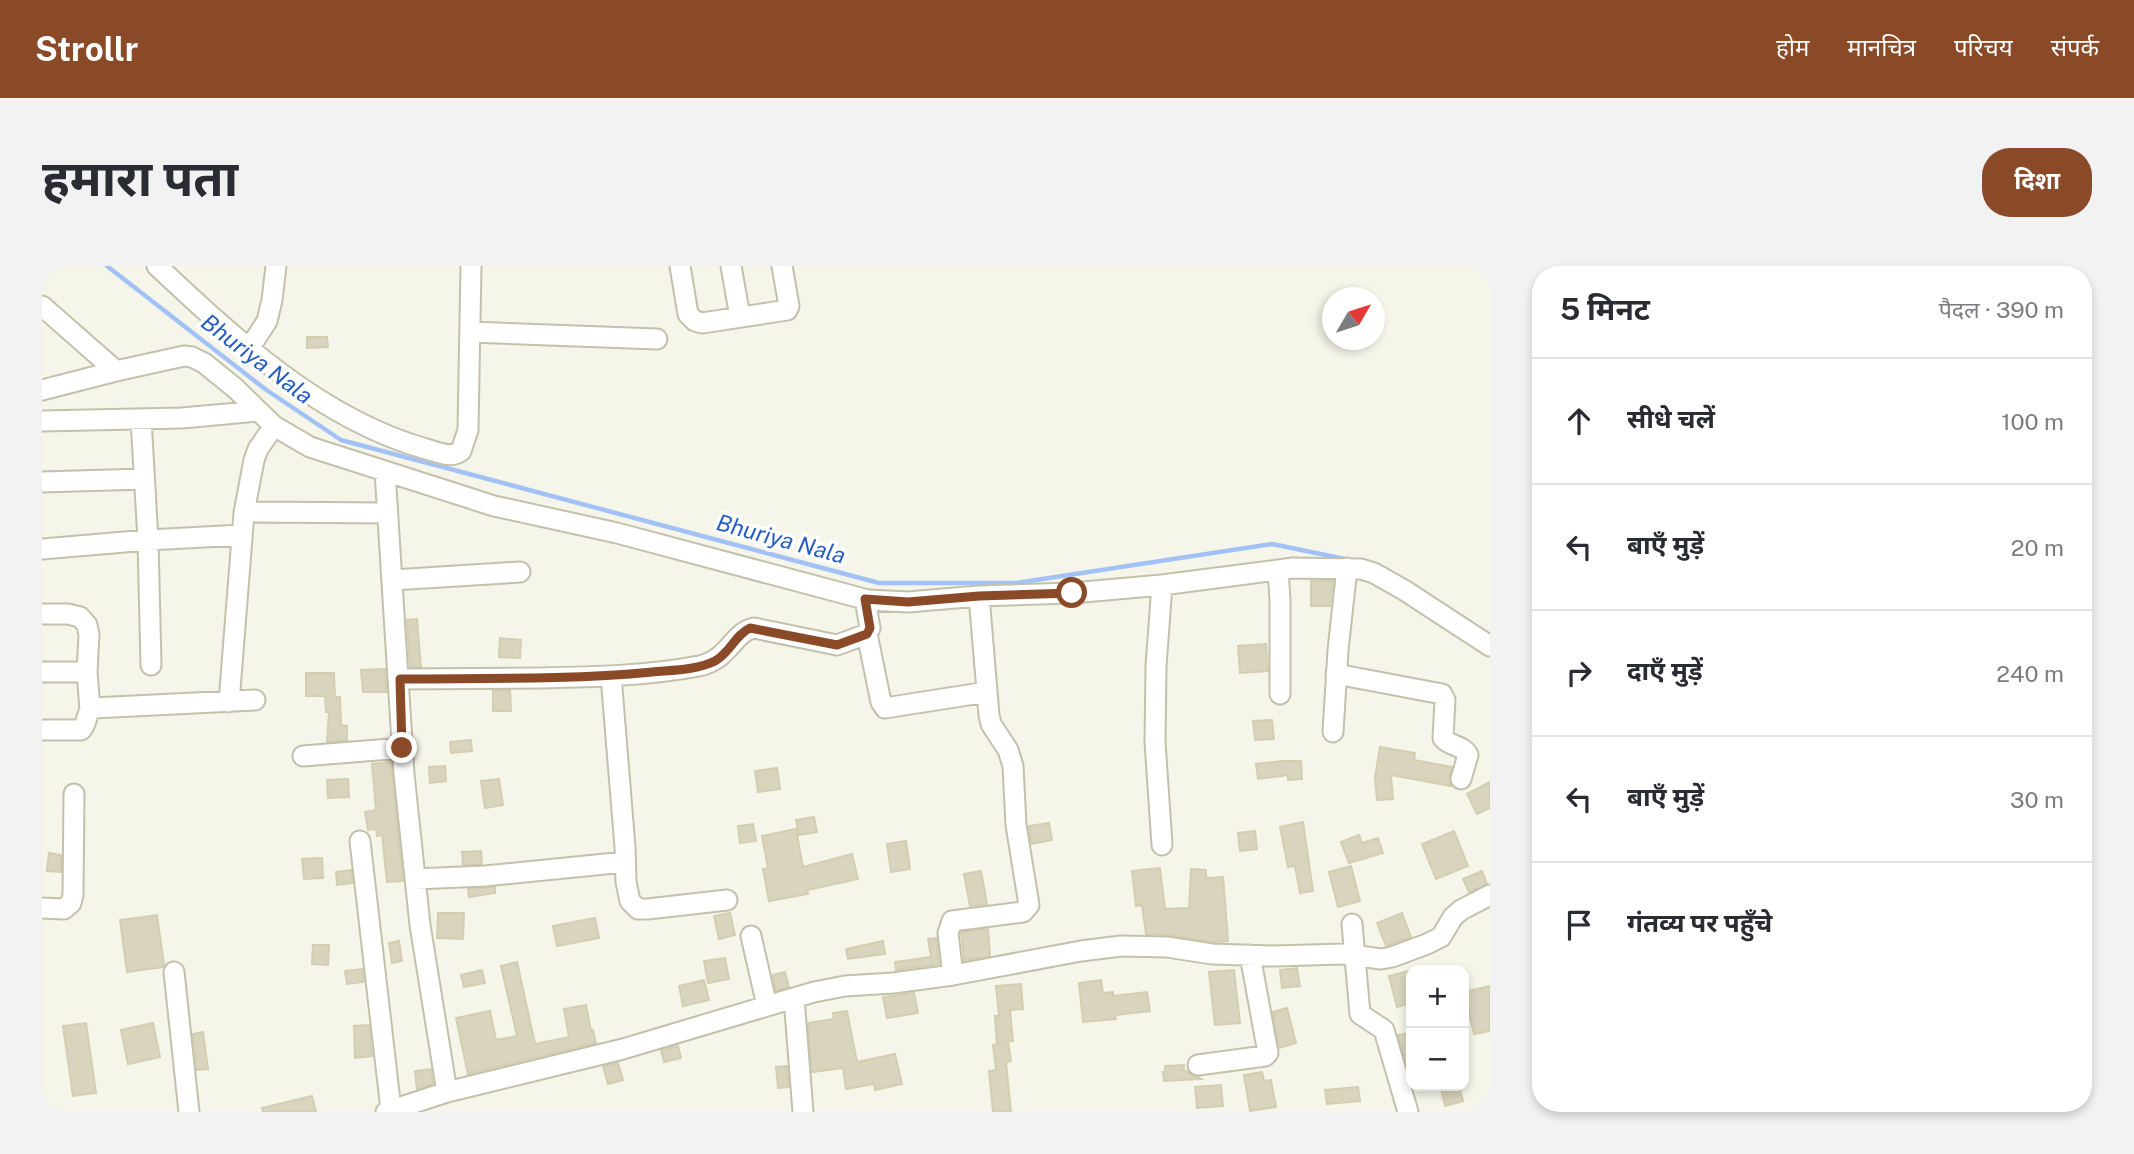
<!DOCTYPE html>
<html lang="hi">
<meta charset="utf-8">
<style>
:root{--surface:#fff;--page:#f2f2f3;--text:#2b2b33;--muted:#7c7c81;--line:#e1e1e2;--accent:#8a4927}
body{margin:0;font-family:"Public Sans","Noto Sans Devanagari",sans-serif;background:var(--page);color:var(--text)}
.controls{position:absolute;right:21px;bottom:21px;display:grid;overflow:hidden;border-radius:14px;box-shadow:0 4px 10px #0003}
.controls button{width:63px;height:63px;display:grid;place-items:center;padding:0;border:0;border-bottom:2px solid var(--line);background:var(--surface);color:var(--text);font:35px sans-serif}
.compass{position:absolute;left:1280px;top:21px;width:63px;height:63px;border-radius:50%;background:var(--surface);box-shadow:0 4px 10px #0003;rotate:51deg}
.stop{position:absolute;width:21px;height:21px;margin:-16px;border:5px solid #8a4927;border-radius:50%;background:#fff}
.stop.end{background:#8a4927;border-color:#fff;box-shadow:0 2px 7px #0008}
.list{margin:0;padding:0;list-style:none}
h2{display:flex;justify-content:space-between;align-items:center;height:91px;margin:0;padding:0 28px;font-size:30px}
h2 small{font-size:23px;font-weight:400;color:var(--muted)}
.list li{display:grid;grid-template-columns:46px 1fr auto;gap:21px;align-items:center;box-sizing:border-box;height:126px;padding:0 28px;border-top:2px solid var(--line)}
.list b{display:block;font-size:26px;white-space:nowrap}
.list em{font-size:23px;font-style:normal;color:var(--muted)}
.icon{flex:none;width:38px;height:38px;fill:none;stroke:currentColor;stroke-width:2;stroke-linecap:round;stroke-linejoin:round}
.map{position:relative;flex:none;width:1448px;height:846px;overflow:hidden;border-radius:28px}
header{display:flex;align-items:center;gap:42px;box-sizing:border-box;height:98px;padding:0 35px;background:var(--accent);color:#fff}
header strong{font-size:33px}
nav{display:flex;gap:38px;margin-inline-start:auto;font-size:24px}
.intro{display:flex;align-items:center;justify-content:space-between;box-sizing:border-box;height:168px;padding:0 42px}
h1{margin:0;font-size:49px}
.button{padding:18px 32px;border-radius:28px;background:var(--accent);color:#fff;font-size:24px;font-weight:700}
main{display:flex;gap:42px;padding:0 42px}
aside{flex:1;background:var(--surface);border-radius:28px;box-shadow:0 4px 10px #0003}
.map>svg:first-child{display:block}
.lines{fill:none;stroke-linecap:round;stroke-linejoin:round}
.stream{stroke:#a2c2f7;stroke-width:4.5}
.building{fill:#d9d4be;stroke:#d4ceb0;stroke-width:2}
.minor-casing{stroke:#c3c0ab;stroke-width:23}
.minor{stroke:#fff;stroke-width:19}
.route{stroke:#8a4927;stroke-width:9}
.labels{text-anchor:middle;stroke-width:7;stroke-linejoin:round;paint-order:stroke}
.water-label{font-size:23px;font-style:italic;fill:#255dc2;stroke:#fff}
</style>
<header>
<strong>Strollr</strong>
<nav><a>होम</a><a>मानचित्र</a><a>परिचय</a><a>संपर्क</a></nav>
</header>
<div class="intro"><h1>हमारा पता</h1><a class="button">दिशा</a></div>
<main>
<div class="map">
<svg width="1448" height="846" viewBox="0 0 1448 846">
<rect width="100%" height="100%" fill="#f6f5ea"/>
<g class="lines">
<path class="stream" d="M65,0L223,123L299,174L837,317H974L1230,278L1308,294"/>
</g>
<path class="building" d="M265,71H285L286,81L265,82Z
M1269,315H1291L1288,340H1269Z
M375,353L379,401H368L365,354Z
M458,372L479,374L478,392L457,391Z
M1224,378L1226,405L1198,407L1196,380Z
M343,403L345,426H321L319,404Z
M264,407H292L293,431H298L299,459L305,460V474L285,476L287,446H284L283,430H264Z
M468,424L469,445H451V425Z
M1230,454L1232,473L1213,474L1211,455Z
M429,474L430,485L409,487L408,476Z
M1338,481L1373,487L1372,494L1410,501L1407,510L1409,520L1349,509L1351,533L1335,534L1333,511Z
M1240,495H1259L1260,513L1246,514V509L1216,513L1214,498Z
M349,496L361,615L345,616L340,569L335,570L334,563L326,564L323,546L334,544L330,498Z
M403,500L404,515L388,517L387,501Z
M735,502L738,523L716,526L713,505Z
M306,513L307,531L286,532L285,514Z
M457,513L461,539L443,542L439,515Z
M1448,516V542L1435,548L1425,528Z
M772,551L775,566L757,569L754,554Z
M1261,556L1271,625L1258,627L1253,600L1246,601L1238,561Z
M1007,557L1010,574L989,578L987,560Z
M711,558L714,575L698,577L696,560Z
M754,563L761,601L810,588L816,613L765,624L766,628L727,635L721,603L726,602L720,570Z
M1213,565L1215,583L1198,585L1196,567Z
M1412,565L1426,600L1394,613L1380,578Z
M1317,569L1320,577L1336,572L1341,587L1307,597L1299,576Z
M864,575L868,603L849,606L845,578Z
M439,585L440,598L421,599L420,586Z
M7,587L19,589V606L5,605Z
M280,592L281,612L262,613L260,593Z
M1309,600L1318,635L1296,641L1287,606Z
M1118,602L1123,643L1147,642L1149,603L1164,604V612L1181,611L1186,675L1169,676L1127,669L1104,668L1100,639L1094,640L1090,605Z
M309,604L311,617L295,619L294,606Z
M939,605L945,638L928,640L922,608Z
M1440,605L1445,618L1427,626L1421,613Z
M453,621V627L427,631L426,623Z
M396,647H422L421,673L395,672Z
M688,647L693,669L677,673L672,650Z
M1360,647L1369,671L1344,680L1335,657Z
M115,649L122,699L121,701L85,706L78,654Z
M553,652L557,672L515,680L511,660Z
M946,663L948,690L922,694L919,666Z
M894,672L897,698L854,704L853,696L889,691L886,673Z
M357,675L360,695L350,697L347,677Z
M841,675L843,688L806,693L804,683Z
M271,679H287L286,699L270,698Z
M683,692L687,713L666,717L662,695Z
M475,696L493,778L527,771L522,743L544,739L549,765L551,764L554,777L426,808L414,752L448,745L454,774L475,770L459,700Z
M1255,702L1258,720L1240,722L1238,704Z
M320,703L322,716L305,718L303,705Z
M440,704L443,717L422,721L419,709Z
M1192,704L1198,757L1173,759L1167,706Z
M1367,705L1369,713V737L1355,741L1347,710Z
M743,706L747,721L734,725L731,709Z
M662,714L667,734L641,740L637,720Z
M1059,714L1061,727L1071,726V730L1105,726L1108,745L1073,749L1074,753L1041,756L1037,717Z
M979,718L981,743L968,744L971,775L966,776L969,795L964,796L969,846H951L947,805L954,804L951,779L955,778L953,750H957L954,720Z
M1448,720V765L1432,768L1422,726Z
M872,727L876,747L845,752L841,731Z
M1245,742L1254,777L1237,782L1231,746Z
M805,745L815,796L853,788L860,818L833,824L832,818L804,823L801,802L770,806L766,757L792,753L791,747Z
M44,757L54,827L31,830L21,760Z
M111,757L118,791L86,798L79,764Z
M327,759L330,790L313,792L312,760Z
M161,766L166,803L155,804L151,768Z
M1369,767V813L1356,769Z
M636,780L639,792L622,796L619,784Z
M576,797L581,814L566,818L561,800Z
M1142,799V804L1159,813L1122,815L1121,806H1123V800Z
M745,800L747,821L736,822L734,801Z
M389,803L391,818L375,823L373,805Z
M1220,806L1222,815L1229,814L1234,841L1208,845L1202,809Z
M1179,819L1181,840L1155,842L1153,821Z
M1410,820H1417L1421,835L1403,840L1399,823Z
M1316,821L1318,835L1285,838L1283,824Z
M270,830L274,846H221L220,842Z"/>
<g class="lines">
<g class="minor-casing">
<path id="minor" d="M115,0C193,73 278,153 384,183C396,186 408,193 419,185L426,164L429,0
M638,0L646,48L653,55L660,57L745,44L747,40L740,0
M689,0L698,51
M0,40L74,105
M428,66L615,73
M208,81L225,55L230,34L234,0
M0,124L74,105L142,90L150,91L162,97L193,122L232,160L268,181L452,240L575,267L826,334L866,336L937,330L1030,327L1120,319L1251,302L1319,303L1332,307L1362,324L1448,380
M99,153L106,274L109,399
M0,155L140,152L216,145
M343,205L362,508L378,659L405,826
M0,216L102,213
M202,246L345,247
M0,283L106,274L200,269
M1236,304L1238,334V428
M351,314L478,306
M0,348H26L38,351L45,359L47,369L45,406L48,443
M825,368L839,436L843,442L945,426
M0,406H45
M1294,408L1400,428L1403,434L1401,472C1407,480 1421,479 1426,489L1419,513
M569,410L583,581L584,616L588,635L596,643H606L685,634
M358,413C404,413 450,412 497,412C550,411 605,410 657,400C687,394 691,366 712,362L795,379L825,368L828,362L823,333
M187,436L202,247L212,194L216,183L232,160
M0,464H39C46,458 43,447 51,442L213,434
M1291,466L1296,384L1305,302
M261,490L360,482
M318,575L349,844
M1120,579L1113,476L1114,400L1120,319
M373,613L443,610L583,596
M0,642L22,643L29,637L31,629L32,528
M1310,658L1318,748L1342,764L1366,846
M709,670L725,740
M132,706L147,846
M911,709L906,667L910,655L981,646L987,639L974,559L971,500L966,484L949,458L947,449L937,330
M752,732L761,846
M1156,799L1223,790L1226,787L1208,689
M344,846L405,826L581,783L772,726L803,720L851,717L911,709L1039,685L1079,680L1125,681L1170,688L1233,690L1302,688L1339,693L1350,691L1385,678L1399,671L1411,651L1419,644L1448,629"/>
</g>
<use href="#minor" class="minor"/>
</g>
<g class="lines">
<path class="route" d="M360,482L358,413C442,412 526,414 610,406C630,404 655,404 673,395C688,387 693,369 708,362L795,379L825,368L828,362L823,333L866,336L937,330L1030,327"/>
</g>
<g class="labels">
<g class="water-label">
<text transform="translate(215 93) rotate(37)" y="8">Bhuriya Nala</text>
<text transform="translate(739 273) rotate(15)" y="8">Bhuriya Nala</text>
</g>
</g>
</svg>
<div class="controls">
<button>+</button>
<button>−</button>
</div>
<svg class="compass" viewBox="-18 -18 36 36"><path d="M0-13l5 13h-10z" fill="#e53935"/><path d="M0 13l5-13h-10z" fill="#7c7c81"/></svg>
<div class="stop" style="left:1030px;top:327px"></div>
<div class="stop end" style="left:360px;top:482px"></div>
</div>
<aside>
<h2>5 मिनट<small>पैदल · 390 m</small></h2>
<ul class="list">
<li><svg class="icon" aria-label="ahead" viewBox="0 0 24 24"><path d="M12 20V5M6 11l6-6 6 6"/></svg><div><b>सीधे चलें</b></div><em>100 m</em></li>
<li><svg class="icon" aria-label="left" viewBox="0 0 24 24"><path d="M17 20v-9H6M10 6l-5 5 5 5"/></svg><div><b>बाएँ मुड़ें</b></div><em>20 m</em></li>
<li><svg class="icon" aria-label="right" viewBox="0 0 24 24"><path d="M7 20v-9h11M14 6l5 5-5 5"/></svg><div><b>दाएँ मुड़ें</b></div><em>240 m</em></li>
<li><svg class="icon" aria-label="left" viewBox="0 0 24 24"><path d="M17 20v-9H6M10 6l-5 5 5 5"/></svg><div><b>बाएँ मुड़ें</b></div><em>30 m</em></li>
<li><svg class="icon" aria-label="arrive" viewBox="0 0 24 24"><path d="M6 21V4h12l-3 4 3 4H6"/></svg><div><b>गंतव्य पर पहुँचे</b></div></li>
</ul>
</aside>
</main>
